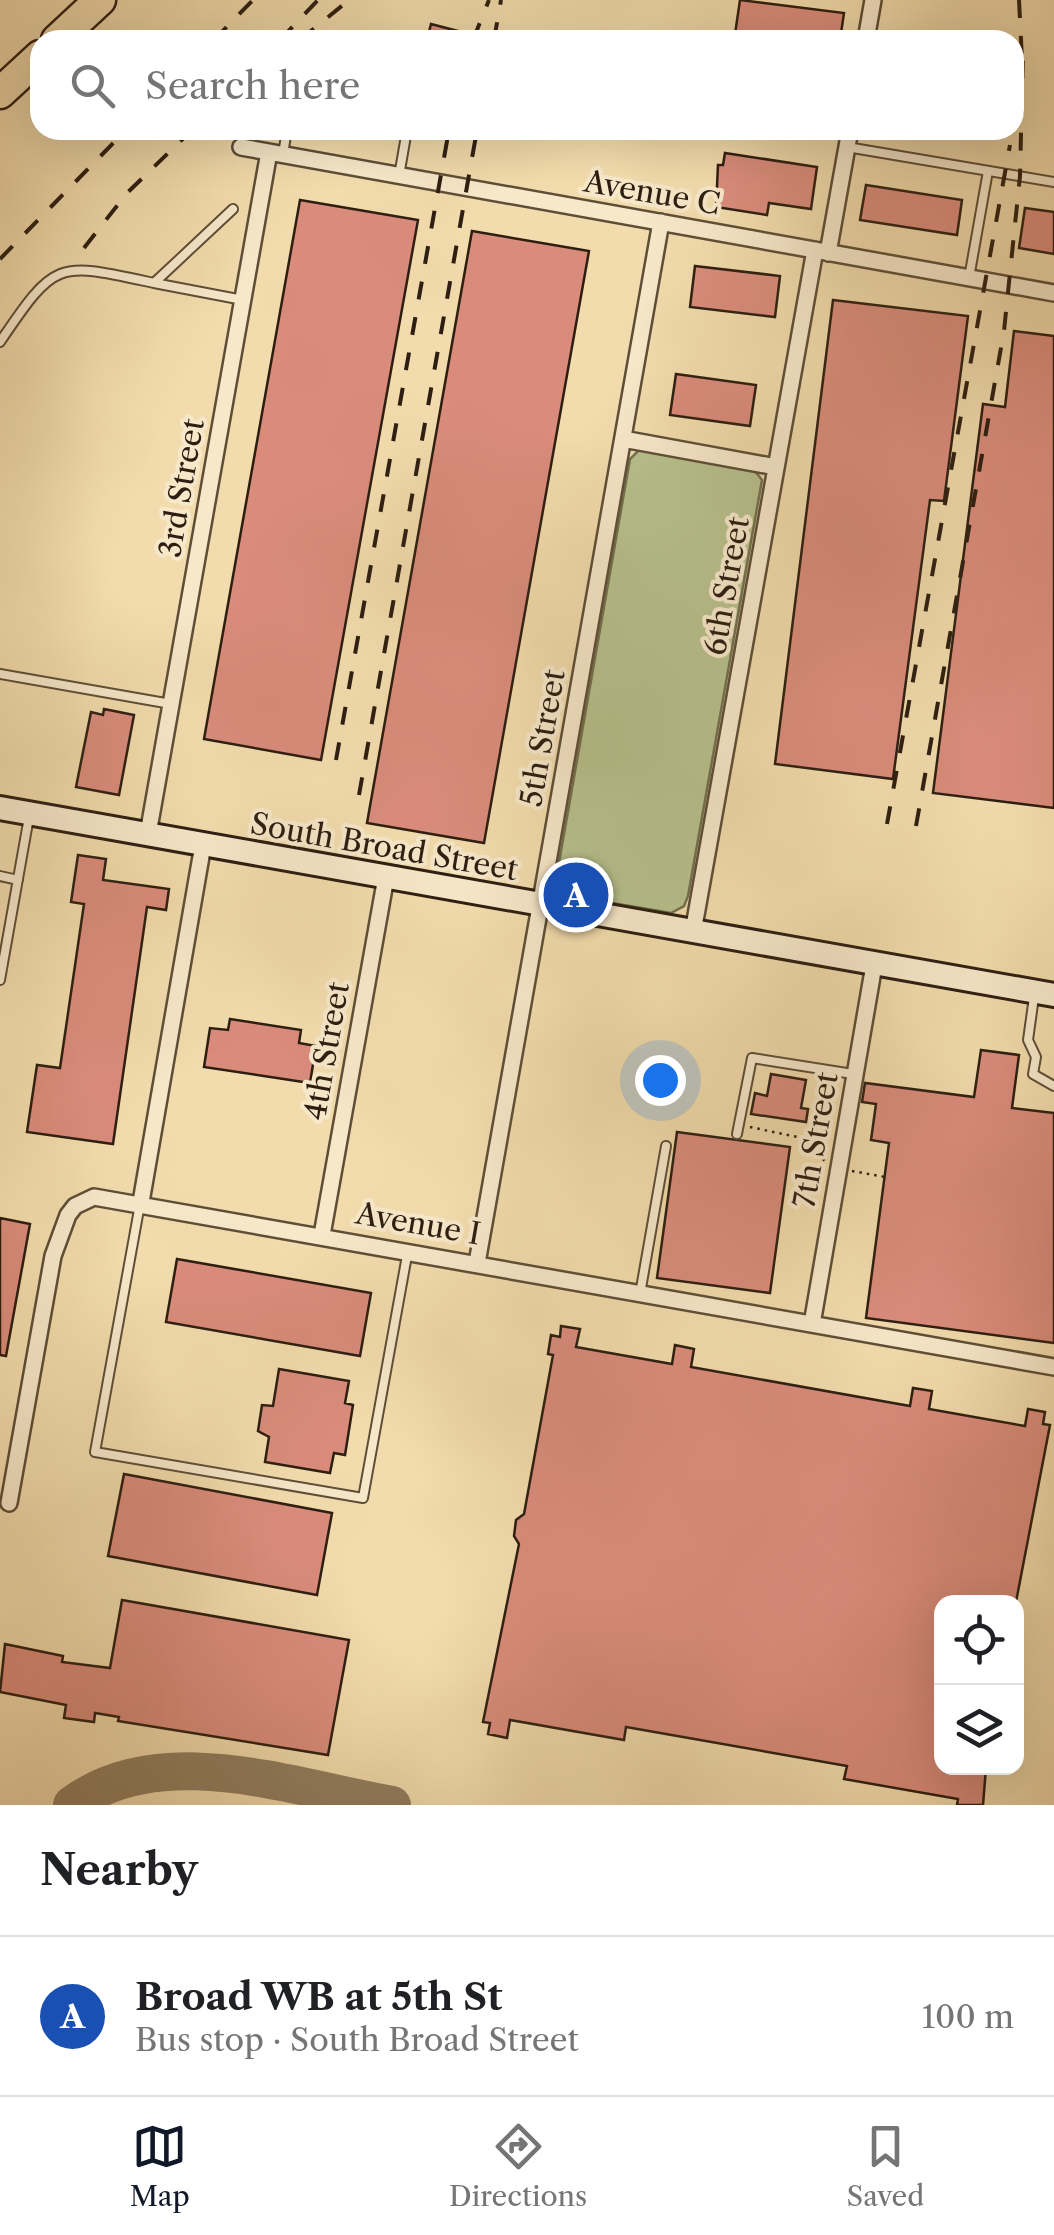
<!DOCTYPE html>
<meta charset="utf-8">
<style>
:root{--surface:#fff;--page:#f6f6f6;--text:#202124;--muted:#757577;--line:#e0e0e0;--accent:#111827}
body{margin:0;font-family:"Libre Caslon Text",serif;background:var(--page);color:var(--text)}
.controls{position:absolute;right:30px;bottom:30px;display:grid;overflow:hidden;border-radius:20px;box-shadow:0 10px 40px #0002}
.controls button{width:90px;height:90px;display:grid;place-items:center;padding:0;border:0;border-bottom:2px solid var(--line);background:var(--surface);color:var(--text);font:50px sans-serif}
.you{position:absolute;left:660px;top:1080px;width:35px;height:35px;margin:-25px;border:8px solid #fff;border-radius:50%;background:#1a73e8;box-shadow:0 0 0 15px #1a73e833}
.badge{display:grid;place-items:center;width:65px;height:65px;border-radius:50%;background:var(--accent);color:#fff;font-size:32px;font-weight:700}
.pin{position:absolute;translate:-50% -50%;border:5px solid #fff;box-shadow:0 2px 10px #0006}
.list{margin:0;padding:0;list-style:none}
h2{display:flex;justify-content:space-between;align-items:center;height:130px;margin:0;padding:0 40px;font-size:42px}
h2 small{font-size:32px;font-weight:400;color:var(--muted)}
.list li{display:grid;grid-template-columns:65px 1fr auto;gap:30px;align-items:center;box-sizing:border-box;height:160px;padding:0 40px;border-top:2px solid var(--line)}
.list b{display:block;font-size:38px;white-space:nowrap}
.list p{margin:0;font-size:32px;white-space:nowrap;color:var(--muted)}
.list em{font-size:32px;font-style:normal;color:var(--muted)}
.icon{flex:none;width:55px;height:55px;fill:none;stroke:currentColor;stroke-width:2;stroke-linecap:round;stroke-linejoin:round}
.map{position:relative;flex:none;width:1054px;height:1805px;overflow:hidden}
.search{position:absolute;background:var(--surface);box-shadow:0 10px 40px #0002;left:30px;right:30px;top:30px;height:110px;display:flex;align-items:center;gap:25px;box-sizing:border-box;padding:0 35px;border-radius:30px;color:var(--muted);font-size:38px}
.sheet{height:290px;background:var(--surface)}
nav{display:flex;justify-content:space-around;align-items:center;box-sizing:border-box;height:140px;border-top:2px solid var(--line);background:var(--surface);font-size:28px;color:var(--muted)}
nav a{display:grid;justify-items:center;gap:5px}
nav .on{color:var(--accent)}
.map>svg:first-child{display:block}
.green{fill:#b7c18d;stroke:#72704f;stroke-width:2.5}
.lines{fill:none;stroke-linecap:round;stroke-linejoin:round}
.taxiway{stroke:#907d5f;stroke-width:38}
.building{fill:#da8c7c;stroke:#2d1e11;stroke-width:2.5}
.lane-casing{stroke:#5e4e38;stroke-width:12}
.street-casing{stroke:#5e4e38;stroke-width:20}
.secondary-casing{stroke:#2d1e11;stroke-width:28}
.highway-casing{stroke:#2d1e11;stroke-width:35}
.path{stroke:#2d1e11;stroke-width:2.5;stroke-dasharray:2.5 5;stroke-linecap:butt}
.lane{stroke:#f7e8ca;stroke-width:8}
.street{stroke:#f7e8ca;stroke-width:15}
.secondary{stroke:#f7e8ca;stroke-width:22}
.highway{stroke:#f2dcad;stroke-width:30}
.rail{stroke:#2d1e11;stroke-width:4;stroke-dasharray:18 18;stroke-linecap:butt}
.labels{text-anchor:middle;stroke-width:8;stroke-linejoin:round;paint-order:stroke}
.street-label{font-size:30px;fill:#2d1e11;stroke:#f7e8ca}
</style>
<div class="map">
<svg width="1054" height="1805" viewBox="0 0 1054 1805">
<rect width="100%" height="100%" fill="#f2dcad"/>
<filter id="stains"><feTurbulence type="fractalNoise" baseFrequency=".002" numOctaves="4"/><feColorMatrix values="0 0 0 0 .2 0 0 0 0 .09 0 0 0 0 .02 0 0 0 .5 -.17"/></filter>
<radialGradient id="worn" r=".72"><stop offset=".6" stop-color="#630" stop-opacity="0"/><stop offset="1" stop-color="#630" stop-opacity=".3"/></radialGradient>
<path class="green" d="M639,450L755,471L762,480L688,896L684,906L671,913L571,896L557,874L630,459Z"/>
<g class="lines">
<path class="taxiway" d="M72,1805C159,1739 291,1787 392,1805"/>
</g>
<path class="building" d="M740,0L844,13L840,40L735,34Z
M431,24L477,36L476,40H427Z
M725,153L817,167L811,209L769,203L767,215L716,207L718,165H723Z
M866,185L962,200L957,235L860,220Z
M300,200L418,220L321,760L204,739Z
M1025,208L1054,212V254L1019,248Z
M472,231L589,251L484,843L367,823Z
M695,266L780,276L775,317L690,307Z
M833,300L968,316L944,501L930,500L893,779L775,764Z
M1014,331L1054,336V808L933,793L983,404L1005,407Z
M676,374L756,385L750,426L670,415Z
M104,709L134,715L119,795L76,787L91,712L103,715Z
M78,855L106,859L103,880L169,889L166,910L147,907L113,1144L27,1132L37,1065L60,1068L84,904L71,902Z
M230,1019L301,1030L299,1043L316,1046L310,1083L204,1067L210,1028L228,1030Z
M981,1050L1019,1055L1012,1108L1054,1113V1343L866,1318L889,1143L871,1140L876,1104L862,1102L865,1083L974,1097Z
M771,1074L806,1080L801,1108L808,1109L806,1122L751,1114L755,1093L767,1096Z
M677,1132L790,1147L770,1293L657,1278Z
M0,1218L30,1224L6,1356L0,1355Z
M177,1259L371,1293L360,1356L166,1322Z
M561,1326L580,1329L576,1347L672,1364L675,1345L694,1349L691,1367L910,1406L913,1388L932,1391L929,1409L1025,1426L1028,1409L1045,1412L1043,1424L1050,1425L1016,1602H942V1768H986L983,1805H957L958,1799L844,1779L847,1766L626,1727L624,1740L510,1720L507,1738L488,1734L490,1723L483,1722L519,1544L514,1536L516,1520L524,1514L553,1355L548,1354L551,1335L560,1337Z
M279,1369L349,1381L345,1403L353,1405L345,1455L334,1453L330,1473L265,1462L269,1437L258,1431L262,1405L273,1406Z
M124,1474L332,1513L317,1595L108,1556Z
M122,1600L349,1640L328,1755L118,1721L119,1717L95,1713L94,1722L64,1718L66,1705L0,1692L5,1644L63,1656L62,1662L110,1668Z"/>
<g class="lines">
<g class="lane-casing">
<path id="lane" d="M847,147L1054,182
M283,154L287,130
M399,176L407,130
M969,278L988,171
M154,283L243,300
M0,342C56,259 57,262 154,283L233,209
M0,674L171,704
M0,876L18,880
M0,980L29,817
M1034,997L1028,1040L1036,1057L1033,1074L1054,1086
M737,1134L752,1058L853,1074
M140,1204L95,1452L363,1498L408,1250
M640,1294L666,1146"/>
</g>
<g class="street-casing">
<path id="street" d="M866,40L873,0
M241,147L1054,293
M828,253L850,130
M623,439L776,467
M148,834L269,152
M693,932L815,250
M141,1202L203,845
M322,1235L386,877
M477,1263L661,222
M812,1324L874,965
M9,1503L53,1256L68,1215L75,1206L94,1197L1054,1367"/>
</g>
<g class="secondary-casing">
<path id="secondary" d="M0,808L1054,995"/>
</g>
<g class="highway-casing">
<path id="highway" d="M57,40L100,0
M0,93L40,56"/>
</g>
<path class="path" d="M750,1127L802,1138L826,1162
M852,1171L885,1177"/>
<use href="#lane" class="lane"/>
<use href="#street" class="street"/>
<use href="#secondary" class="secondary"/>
<use href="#highway" class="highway"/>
<path class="rail" d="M1019,0L1022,60
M214,40L253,0
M280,40L318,0
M300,40L349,0
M473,40L489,0
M494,40L501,0
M84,248L127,193L192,130
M0,259L126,130
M336,760L449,130
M359,795L477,130
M887,824L1010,145
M916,826L1004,331L1020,176L1023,50"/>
</g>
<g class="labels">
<g class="street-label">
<text transform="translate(652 193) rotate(10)" y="10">Avenue C</text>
<text transform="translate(182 488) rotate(-80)" y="10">3rd Street</text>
<text transform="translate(727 586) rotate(-80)" y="10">6th Street</text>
<text transform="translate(543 738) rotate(-80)" y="10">5th Street</text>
<text transform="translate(384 847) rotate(10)" y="10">South Broad Street</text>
<text transform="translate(327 1051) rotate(-80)" y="10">4th Street</text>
<text transform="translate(816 1140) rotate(-80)" y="10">7th Street</text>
<text transform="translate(418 1224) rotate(10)" y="10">Avenue I</text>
</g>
</g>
<rect width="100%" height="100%" filter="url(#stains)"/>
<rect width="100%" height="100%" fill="url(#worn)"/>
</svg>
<div class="controls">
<button><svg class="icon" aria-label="locate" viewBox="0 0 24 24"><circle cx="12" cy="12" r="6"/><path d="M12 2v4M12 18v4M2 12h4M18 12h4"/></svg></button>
<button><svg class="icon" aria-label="layers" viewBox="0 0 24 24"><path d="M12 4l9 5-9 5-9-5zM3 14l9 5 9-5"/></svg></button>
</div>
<div class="you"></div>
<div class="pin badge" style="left:576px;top:895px;background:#1a4fb4">A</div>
<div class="search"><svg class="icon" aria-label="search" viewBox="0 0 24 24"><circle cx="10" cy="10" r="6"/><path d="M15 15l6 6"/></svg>Search here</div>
</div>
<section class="sheet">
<h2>Nearby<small></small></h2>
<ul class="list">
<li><span class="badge" style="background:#1a4fb4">A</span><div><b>Broad WB at 5th St</b><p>Bus stop · South Broad Street</p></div><em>100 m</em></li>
</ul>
</section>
<nav>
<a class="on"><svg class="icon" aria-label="map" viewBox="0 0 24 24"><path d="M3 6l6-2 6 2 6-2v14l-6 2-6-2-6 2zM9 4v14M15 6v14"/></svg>Map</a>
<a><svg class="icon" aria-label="directions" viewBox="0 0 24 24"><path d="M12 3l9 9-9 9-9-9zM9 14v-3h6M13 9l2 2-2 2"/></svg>Directions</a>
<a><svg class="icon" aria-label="saved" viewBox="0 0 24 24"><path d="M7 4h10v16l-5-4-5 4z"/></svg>Saved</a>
</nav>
